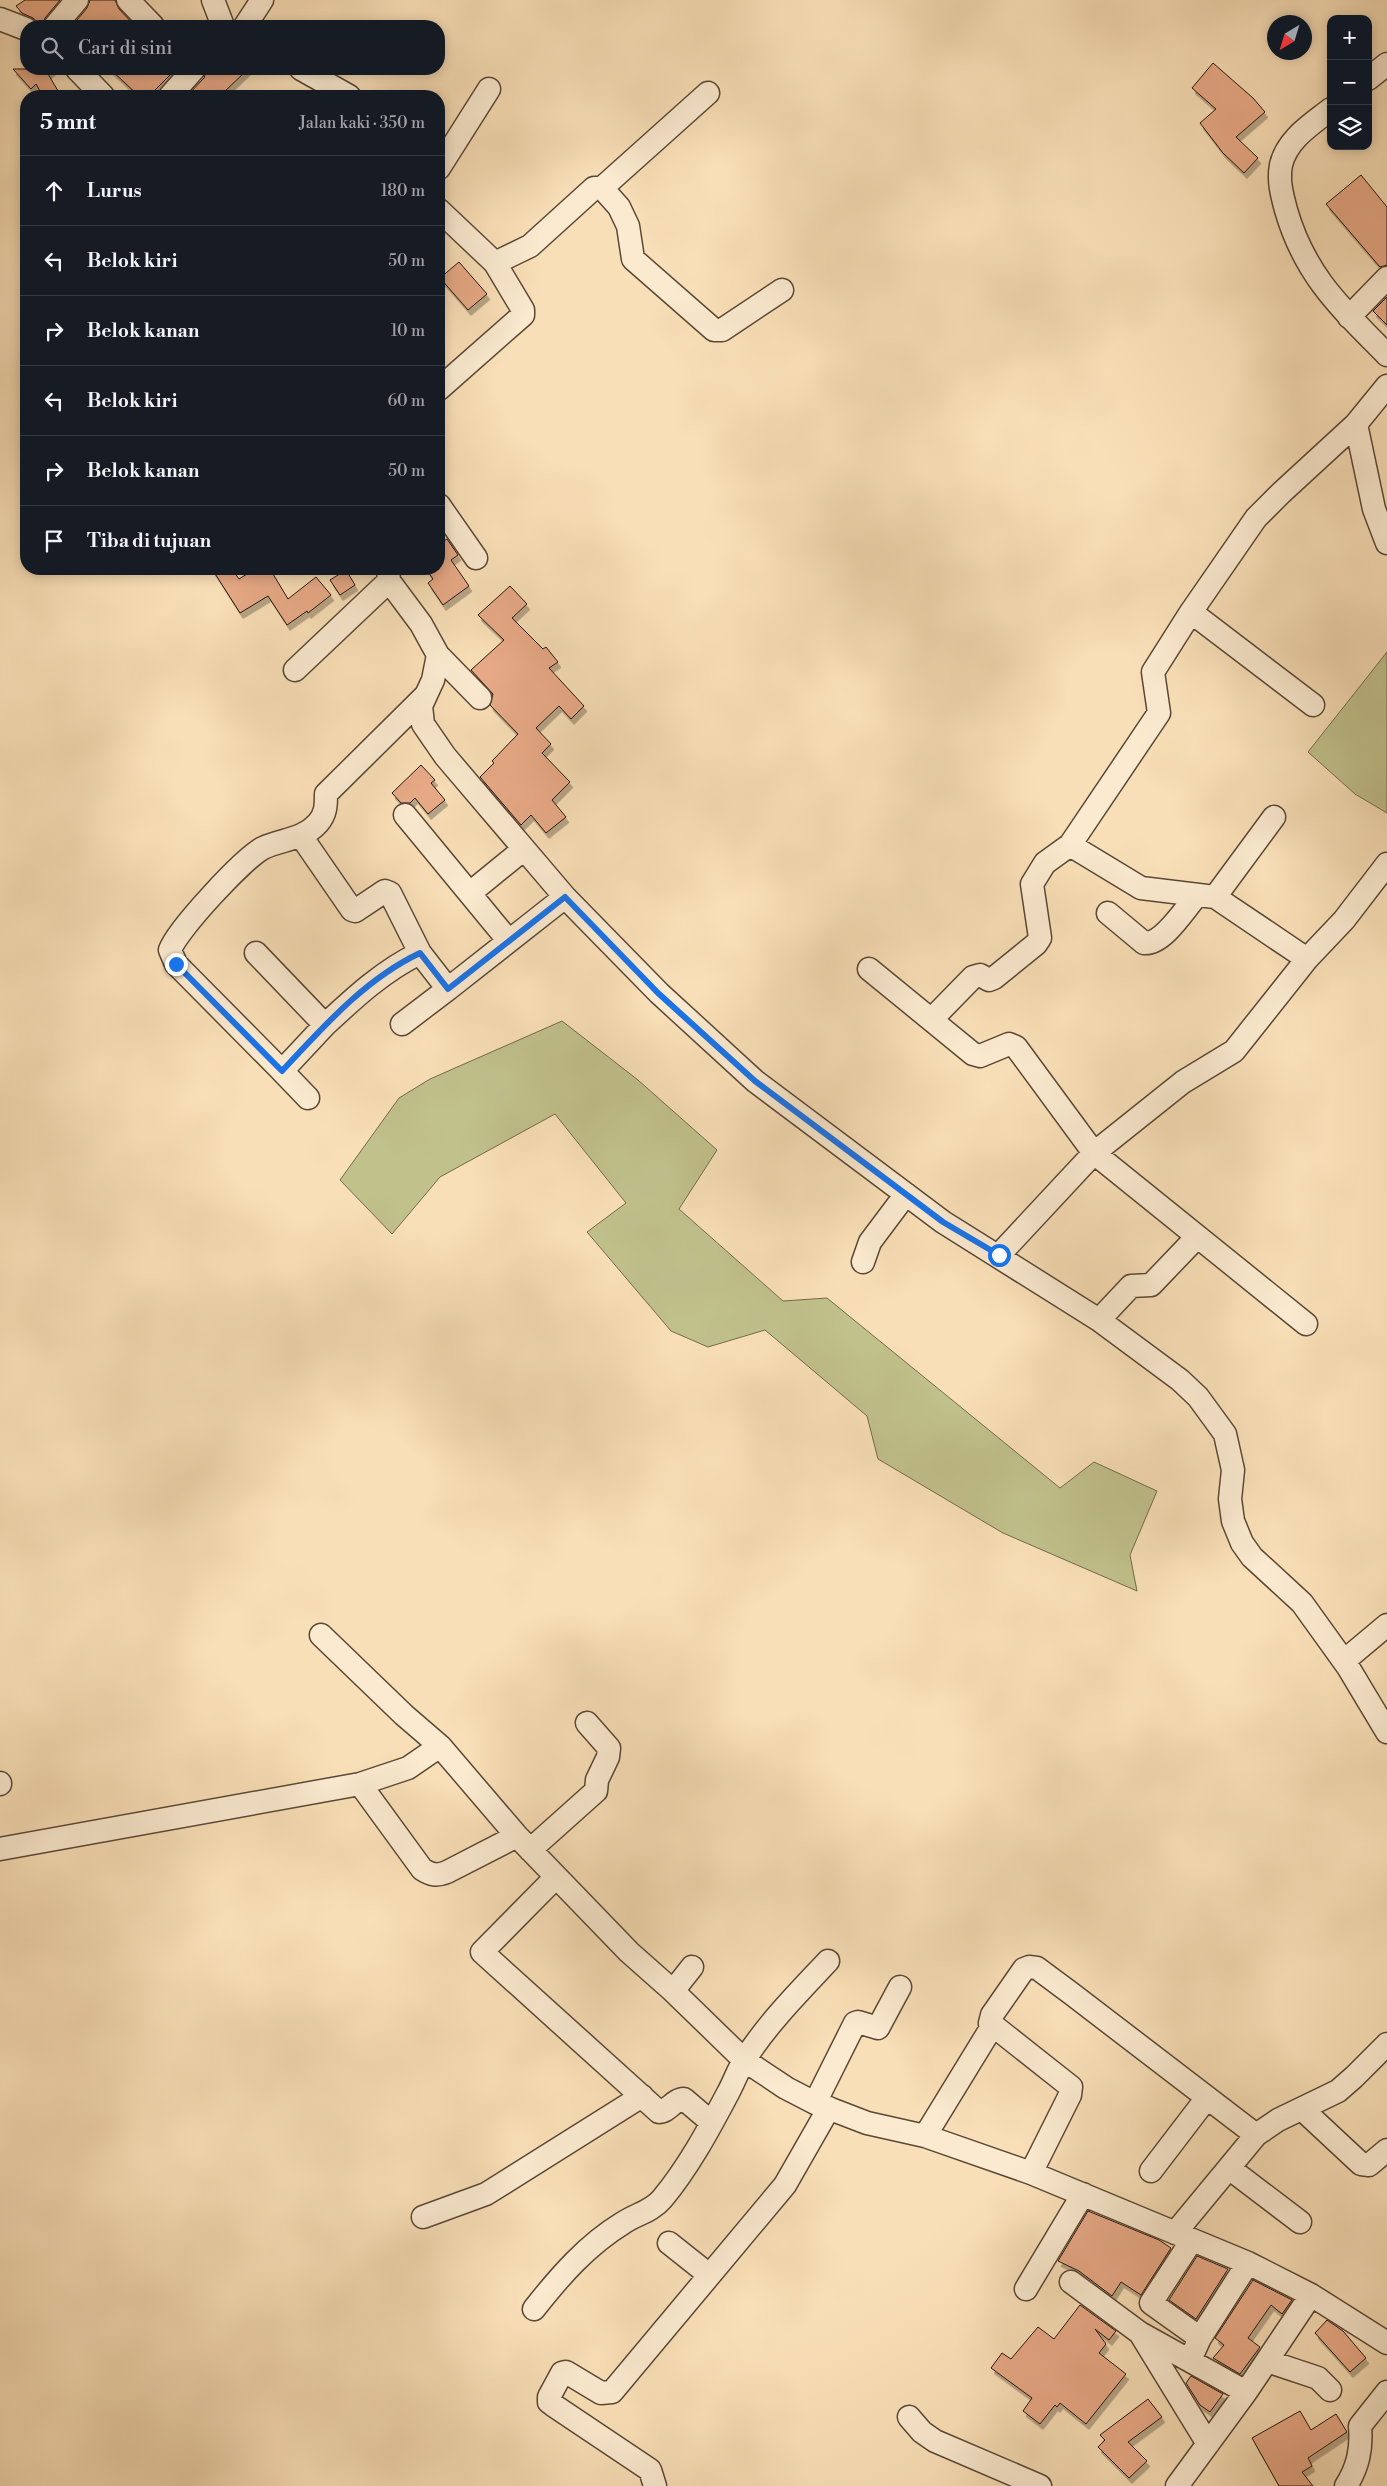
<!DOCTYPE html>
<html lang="id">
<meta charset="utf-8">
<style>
:root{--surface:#171b24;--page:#20242c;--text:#f1f3f6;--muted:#9ea1a6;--line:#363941}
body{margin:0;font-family:"Libre Bodoni",serif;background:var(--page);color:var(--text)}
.controls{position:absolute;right:15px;top:15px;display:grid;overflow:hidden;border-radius:10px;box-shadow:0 2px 12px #0003}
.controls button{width:45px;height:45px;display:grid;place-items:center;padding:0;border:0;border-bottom:1px solid var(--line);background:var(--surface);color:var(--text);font:25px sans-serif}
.compass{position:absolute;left:1267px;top:15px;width:45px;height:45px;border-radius:50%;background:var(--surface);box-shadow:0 2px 12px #0003;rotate:218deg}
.stop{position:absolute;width:15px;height:15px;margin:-11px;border:4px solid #1a73e8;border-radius:50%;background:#fff}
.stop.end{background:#1a73e8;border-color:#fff;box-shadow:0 1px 5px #0008}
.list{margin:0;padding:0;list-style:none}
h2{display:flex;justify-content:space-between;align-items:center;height:65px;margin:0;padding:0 20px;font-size:21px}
h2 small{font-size:16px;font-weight:400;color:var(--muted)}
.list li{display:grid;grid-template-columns:32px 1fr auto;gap:15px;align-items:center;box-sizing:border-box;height:70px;padding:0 20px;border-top:1px solid var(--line)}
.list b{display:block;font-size:19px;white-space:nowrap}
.list em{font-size:16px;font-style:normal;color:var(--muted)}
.icon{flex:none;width:28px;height:28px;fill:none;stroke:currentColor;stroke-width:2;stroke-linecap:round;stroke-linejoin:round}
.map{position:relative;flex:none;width:1387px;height:2486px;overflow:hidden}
.search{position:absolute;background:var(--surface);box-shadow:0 2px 12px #0003;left:20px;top:20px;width:425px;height:55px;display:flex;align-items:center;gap:12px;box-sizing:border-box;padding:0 18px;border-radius:20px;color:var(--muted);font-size:19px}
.panel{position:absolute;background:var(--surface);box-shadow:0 2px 12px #0003;left:20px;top:90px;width:425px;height:485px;border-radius:20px}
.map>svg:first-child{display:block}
.green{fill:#c1c18c;stroke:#736b4c}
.building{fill:#e8aa87;stroke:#25150b;filter:url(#shadow)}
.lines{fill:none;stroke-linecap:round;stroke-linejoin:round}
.minor-casing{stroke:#5a4836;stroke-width:25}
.minor{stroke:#fbead0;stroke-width:22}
.route{stroke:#1a73e8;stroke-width:6}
</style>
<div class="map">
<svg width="1387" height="2486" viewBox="0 0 1387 2486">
<defs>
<filter id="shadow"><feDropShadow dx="3" dy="5.5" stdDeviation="0" flood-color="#0004"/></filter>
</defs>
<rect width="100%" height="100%" fill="#f9dfb7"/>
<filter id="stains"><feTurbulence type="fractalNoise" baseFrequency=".004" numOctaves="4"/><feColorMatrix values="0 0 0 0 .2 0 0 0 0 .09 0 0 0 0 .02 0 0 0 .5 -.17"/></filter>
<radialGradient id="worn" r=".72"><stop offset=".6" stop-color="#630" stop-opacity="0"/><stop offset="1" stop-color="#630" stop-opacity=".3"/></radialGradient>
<path class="green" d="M1387,652V813L1355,794L1308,752Z
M562,1021L638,1080L717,1150L679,1209L783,1301L827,1298L1060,1488L1094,1462L1157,1491L1130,1555L1137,1591L1003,1533L878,1459L867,1416L765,1330L708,1347L671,1331L587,1232L626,1203L555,1114L440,1177L392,1234L340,1180L399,1098L430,1079Z"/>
<path class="building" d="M25,0H60L45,18L42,26L33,18L22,13L16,6Z
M90,0H115L119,9L135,26H72L87,8Z
M1213,63L1253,98L1265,112L1236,137L1258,158L1244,173L1223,153L1200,123L1216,109L1192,88Z
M13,69H53L48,74L61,96H43L36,84L31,89Z
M110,69H174V71L149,96H139Z
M207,69H248L220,96H187L204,78Z
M1361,175L1387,207V265L1380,267L1326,204Z
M459,262L487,294L468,310L440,278Z
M1387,297V325L1373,311Z
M447,539L458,555L451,560L469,586L443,605L428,583L433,579L426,569H439V544Z
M212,569H232L239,579L255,569H270L288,599L316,577L331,595L308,613L307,611L287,625L268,596L240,613Z
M346,570L355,585L340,595L330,580Z
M510,586L527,604L512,618L543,649L546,647L558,662L549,668L584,706L571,719L559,706L536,728L551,744L542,753L570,782L552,800L566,817L546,833L531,815L521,825L480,777L494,763L492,761L518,734L490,705L493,694L471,670L504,640L478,615Z
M421,765L435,780L431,783L445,800L428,814L415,798L410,803H401L392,793Z
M1088,2211L1159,2240L1171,2248L1141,2295L1121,2282L1112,2296L1079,2271L1058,2261Z
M1197,2256L1228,2269L1196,2319L1169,2300Z
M1253,2280L1292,2300L1282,2314L1271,2305L1248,2338L1260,2347L1240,2374L1213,2358L1224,2345L1215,2338Z
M1080,2305L1116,2331L1109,2340L1095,2329L1106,2344L1099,2353L1126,2374L1086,2424L1060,2403L1057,2407L1055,2405L1040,2424L1023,2411L1032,2398L991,2368L1002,2353L1011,2359L1038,2327L1054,2339Z
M1327,2320L1343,2331L1366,2358L1350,2372L1315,2333Z
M1191,2376L1223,2394L1210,2412L1200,2405L1186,2383Z
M1148,2399L1162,2417L1128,2442L1147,2461L1129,2478L1098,2447L1105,2440L1100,2435Z
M1300,2411L1311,2430L1336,2414L1347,2432L1308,2458L1312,2466L1302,2472L1313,2486H1279L1252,2438Z"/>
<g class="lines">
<g class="minor-casing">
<path id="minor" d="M128,0L153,26
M213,0L223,26
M0,19L26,29
M55,26L77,0
M245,26L262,0
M77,69L103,96
M301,69L349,96
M1368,79L1387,64
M170,96L194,69
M1331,109C1312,124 1287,139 1281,165C1278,181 1282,195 1286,210C1305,276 1341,308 1387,355
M439,168L489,89
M602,188L708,93
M439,210L495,263
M1349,317L1387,278
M1387,386L1356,424L1374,509L1387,543
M439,389L523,315V310L495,263L530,246L594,188H602L619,207L628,226L633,259L714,330H722L782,290
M439,505L476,558
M388,569L389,581L421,624L438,655L433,680L421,706L423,724L445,756L565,897L659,993L755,1081L943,1222L1099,1320L1180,1380L1198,1397L1225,1434L1233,1470L1230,1499L1233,1521L1242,1543L1252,1557L1302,1603L1348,1667L1387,1732
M1191,612L1153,672L1159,713L1070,845L1141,888L1215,897L1307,959
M438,655L480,698
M295,670L389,581
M1313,705L1191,612L1256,518L1281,493L1356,424
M405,815L508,940
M301,836L352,910L355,911L385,891L390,893L420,953
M470,893L524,849
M1215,897L1274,817
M1108,913L1144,943C1163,945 1185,909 1197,895
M256,953L325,1025C354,998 384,970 420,953L448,989L565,897
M869,969L973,1054L980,1056L1009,1044L1016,1047L1094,1153L1306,1324
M932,1019L973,977L980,975L989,980L994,978L1036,944L1040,938L1039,931L1032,884L1045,863L1070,845
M402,1024L448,989
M325,1025L282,1071L176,964L170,950C177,930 243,859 263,848C282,839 303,840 318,823C326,814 326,805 326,794L425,696
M282,1071L308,1098
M999,1255L1094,1153L1183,1082L1234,1051L1307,959L1344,920L1387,864
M863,1262L870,1242L906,1194
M1099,1320L1131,1286L1151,1285L1196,1238
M321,1635L404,1715L440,1746
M1344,1661L1387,1625
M0,1783V1784
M360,1784L422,1869C431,1875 437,1876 447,1872L517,1836
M0,1849L360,1784L408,1768L440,1746L517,1836L629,1952L673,1991L744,2060L786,2088L815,2103L867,2123L925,2136L1031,2173L1248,2263L1311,2295L1387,2343
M530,1850L596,1791L597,1780L608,1757L609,1748L587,1723
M556,1877L482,1952L659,2112C668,2112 674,2099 684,2099L711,2122
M673,1991L692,1967
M815,2103L855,2023L858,2022L878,2028L900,1987
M1302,2109L1361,2164L1369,2165L1387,2150
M925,2136L993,2025
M1229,2168L1300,2222
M1151,2171L1206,2099
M1031,2173L1070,2095L1071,2087L990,2023L992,2015L1024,1969L1029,1967L1037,1968L1072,1994L1256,2135
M423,2217L486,2194L642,2096
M1175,2233L1256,2135L1278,2120L1338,2091L1354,2077L1387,2044
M669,2243L708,2274
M1071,2282L1140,2333L1246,2392
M1026,2289L1083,2194
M534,2309C560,2276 587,2245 623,2223C636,2214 651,2212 662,2199C688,2168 709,2129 728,2093C734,2082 738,2070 745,2059C768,2023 799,1992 828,1961
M1140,2333L1208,2444
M1200,2338L1248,2263
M1190,2360L1200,2338L1151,2303L1192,2240
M1267,2361L1318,2378L1330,2390
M909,2417L922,2432L935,2441L1040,2486
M655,2486L650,2470L553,2405L549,2402V2397L562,2373L566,2372L601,2393L612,2392L785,2185L829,2108
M1177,2486L1246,2392L1311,2295
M1346,2486C1358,2467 1362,2449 1360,2426L1387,2392"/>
</g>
<use href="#minor" class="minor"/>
</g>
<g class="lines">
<path class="route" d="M176,964L282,1071C323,1027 365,979 420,953L448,989L565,897L658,993L755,1081L943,1222L999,1255"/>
</g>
<rect width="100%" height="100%" filter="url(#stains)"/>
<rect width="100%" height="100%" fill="url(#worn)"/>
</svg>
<div class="controls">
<button>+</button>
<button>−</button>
<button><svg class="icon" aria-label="layers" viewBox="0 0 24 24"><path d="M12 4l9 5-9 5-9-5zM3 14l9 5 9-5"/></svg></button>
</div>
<svg class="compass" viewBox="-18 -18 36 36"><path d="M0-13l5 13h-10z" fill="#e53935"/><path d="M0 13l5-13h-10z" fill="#9ea1a6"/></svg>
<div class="stop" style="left:999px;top:1255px"></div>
<div class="stop end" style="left:176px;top:964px"></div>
<div class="search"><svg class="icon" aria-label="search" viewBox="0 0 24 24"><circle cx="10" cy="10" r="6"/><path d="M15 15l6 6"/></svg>Cari di sini</div>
<section class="panel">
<h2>5 mnt<small>Jalan kaki · 350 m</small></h2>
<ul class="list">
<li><svg class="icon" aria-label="ahead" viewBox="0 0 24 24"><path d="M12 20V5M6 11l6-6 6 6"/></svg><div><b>Lurus</b></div><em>180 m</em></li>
<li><svg class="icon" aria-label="left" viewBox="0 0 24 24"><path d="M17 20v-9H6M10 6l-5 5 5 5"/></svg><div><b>Belok kiri</b></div><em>50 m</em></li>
<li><svg class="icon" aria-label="right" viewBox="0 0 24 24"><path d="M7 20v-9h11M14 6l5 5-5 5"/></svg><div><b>Belok kanan</b></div><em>10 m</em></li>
<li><svg class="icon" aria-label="left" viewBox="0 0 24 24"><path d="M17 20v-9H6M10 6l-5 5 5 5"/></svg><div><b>Belok kiri</b></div><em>60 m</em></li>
<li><svg class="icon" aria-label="right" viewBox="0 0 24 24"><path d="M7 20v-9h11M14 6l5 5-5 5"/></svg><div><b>Belok kanan</b></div><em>50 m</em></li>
<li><svg class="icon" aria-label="arrive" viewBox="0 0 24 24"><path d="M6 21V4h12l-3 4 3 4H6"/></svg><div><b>Tiba di tujuan</b></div></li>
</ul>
</section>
</div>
